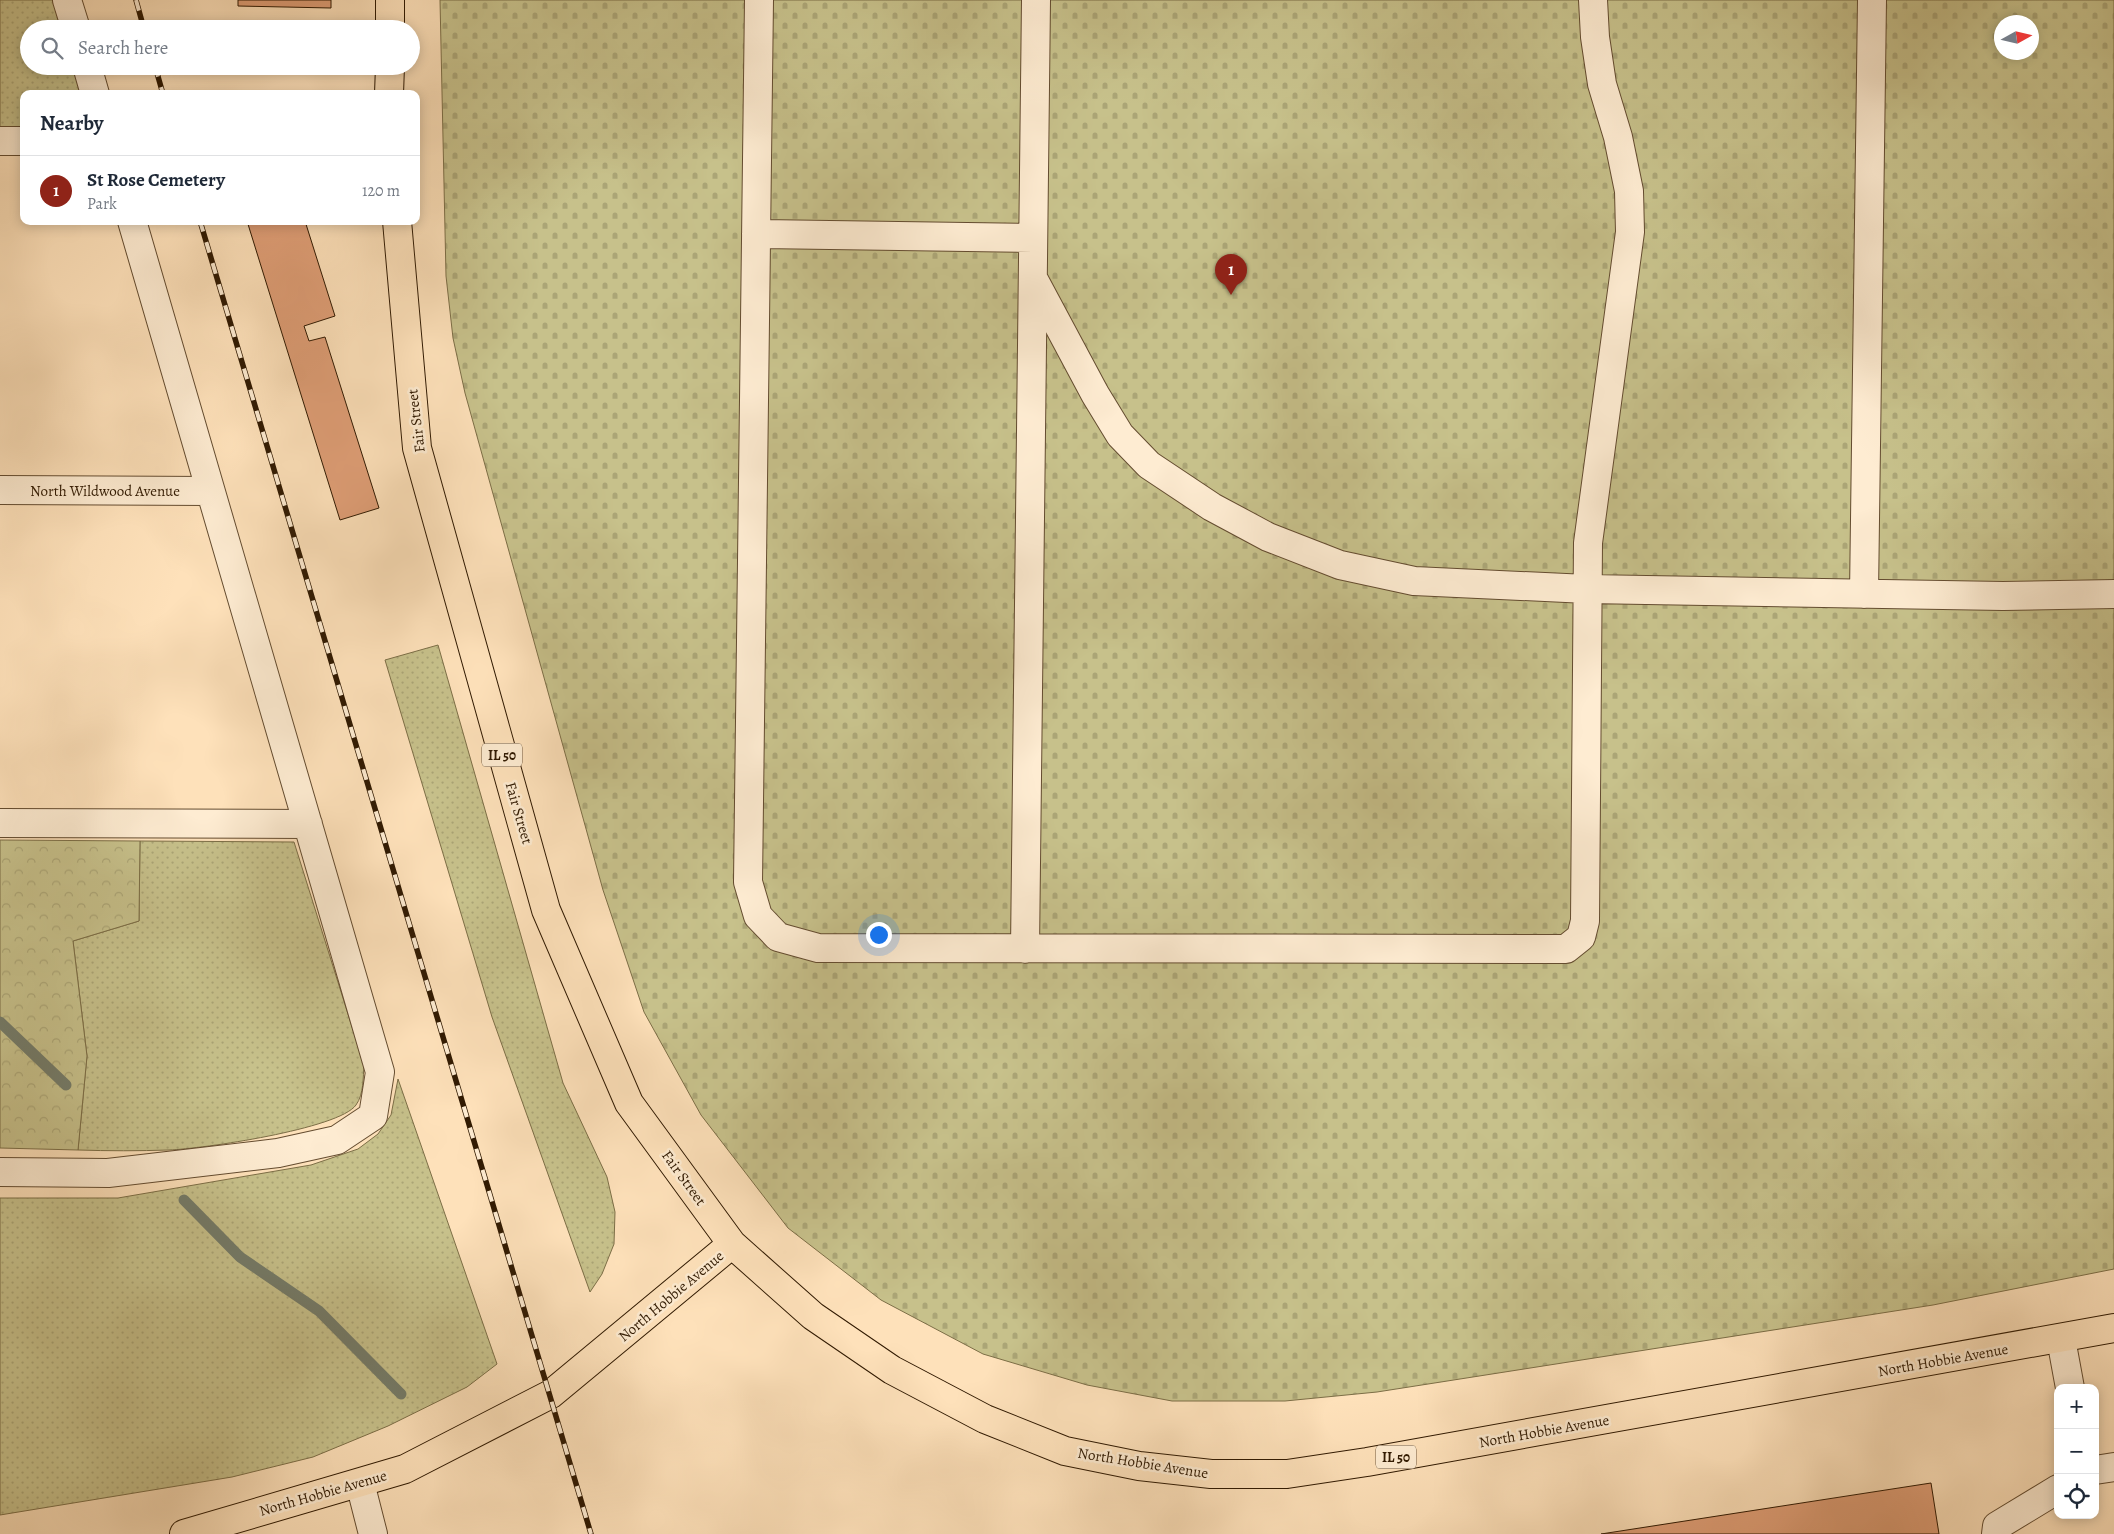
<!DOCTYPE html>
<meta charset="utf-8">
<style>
:root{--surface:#fff;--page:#f2f2f3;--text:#1f2937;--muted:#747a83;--line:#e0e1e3;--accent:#8f2418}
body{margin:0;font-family:Alegreya,serif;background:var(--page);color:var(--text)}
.controls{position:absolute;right:15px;bottom:15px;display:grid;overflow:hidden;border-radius:10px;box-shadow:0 2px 12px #0003}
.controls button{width:45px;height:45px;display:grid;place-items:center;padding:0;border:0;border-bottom:1px solid var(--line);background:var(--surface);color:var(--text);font:25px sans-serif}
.compass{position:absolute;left:1994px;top:15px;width:45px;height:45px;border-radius:50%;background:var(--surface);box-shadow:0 2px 12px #0003;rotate:82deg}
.you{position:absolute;left:878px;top:934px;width:18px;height:18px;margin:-12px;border:4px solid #fff;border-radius:50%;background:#1a73e8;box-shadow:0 0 0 8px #1a73e833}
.badge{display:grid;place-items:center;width:32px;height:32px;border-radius:50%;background:var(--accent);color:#fff;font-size:16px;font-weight:700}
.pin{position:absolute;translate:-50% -41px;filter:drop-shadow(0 1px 2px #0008)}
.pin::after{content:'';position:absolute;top:26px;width:18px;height:15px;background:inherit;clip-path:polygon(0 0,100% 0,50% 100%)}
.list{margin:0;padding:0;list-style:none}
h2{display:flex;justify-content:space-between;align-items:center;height:65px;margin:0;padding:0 20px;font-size:21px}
h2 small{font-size:16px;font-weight:400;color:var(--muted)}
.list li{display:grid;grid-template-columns:32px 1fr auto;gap:15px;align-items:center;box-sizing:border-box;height:70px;padding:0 20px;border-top:1px solid var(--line)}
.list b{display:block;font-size:19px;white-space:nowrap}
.list p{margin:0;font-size:16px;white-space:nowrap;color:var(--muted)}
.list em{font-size:16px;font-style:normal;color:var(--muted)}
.icon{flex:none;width:28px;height:28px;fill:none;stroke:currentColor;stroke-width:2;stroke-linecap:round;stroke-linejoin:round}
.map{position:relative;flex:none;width:2114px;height:1534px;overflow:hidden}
.search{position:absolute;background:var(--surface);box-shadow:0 2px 12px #0003;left:20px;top:20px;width:400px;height:55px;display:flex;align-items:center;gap:12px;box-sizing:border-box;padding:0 18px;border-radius:28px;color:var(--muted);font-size:19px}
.panel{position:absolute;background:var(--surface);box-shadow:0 2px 12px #0003;left:20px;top:90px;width:400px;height:135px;border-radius:10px}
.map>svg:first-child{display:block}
.green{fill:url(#green-dots);stroke:#7c6e46}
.forest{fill:url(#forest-crowns);stroke:#7c6e46}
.cemetery{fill:url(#cemetery-stones);stroke:#7c6e46;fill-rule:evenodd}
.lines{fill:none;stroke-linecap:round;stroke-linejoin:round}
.stream{stroke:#747c6a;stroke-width:11}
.building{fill:#df9e76;stroke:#311a02}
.minor-casing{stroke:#644c30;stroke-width:30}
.major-casing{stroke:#311a02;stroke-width:30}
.minor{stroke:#feecd2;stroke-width:28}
.major{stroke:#fee1ba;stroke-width:28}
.rail-casing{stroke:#311a02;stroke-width:5.5}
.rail{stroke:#feecd2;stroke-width:4;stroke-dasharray:11;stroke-linecap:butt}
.labels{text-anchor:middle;stroke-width:5;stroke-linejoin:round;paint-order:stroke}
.shield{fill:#feecd2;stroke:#6e5940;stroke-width:1}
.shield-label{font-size:14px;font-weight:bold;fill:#311a02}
.street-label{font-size:15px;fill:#311a02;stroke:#feecd2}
</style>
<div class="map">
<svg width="2114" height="1534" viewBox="0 0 2114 1534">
<defs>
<pattern id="green-dots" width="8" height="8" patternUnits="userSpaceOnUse" patternTransform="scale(1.25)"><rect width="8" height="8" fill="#c7c18b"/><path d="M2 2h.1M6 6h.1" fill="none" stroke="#aba576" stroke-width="1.8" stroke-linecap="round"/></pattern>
<pattern id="forest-crowns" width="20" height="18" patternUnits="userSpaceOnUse" patternTransform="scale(1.25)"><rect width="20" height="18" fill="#c7c18b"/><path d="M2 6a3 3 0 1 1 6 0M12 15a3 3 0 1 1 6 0" fill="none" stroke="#aba576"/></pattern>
<pattern id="cemetery-stones" width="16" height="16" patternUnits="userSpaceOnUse" patternTransform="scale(1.25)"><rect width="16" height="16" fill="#c7c18b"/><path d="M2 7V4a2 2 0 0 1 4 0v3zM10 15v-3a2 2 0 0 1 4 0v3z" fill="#aba576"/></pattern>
</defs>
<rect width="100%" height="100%" fill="#fee1ba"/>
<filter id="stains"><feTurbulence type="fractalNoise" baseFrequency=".004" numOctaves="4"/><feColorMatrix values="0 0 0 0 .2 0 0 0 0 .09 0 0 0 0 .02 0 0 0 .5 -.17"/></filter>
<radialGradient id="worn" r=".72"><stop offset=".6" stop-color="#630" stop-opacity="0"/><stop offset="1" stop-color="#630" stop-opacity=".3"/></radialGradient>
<path class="green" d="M0,0H55L64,29H29V66H74L82,94H24V129H0Z
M438,645L563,1083L607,1177L615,1212L614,1244L602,1274L590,1292L492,1017L385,660Z
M140,841L294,842L364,1065C363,1077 364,1094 356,1105C339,1129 201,1149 169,1150C139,1151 108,1151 78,1150L87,1056L73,941L139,921Z
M398,1079L497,1364L467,1387L388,1426L313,1457L232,1477L0,1515V1198H118L311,1165L358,1149L378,1134L391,1115Z"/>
<path class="forest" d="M0,840L140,841L139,921L73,941L87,1056L78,1150L0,1148Z"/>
<path class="cemetery" d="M440,0H2114V1269L1933,1305L1377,1392L1285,1401H1172L1087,1385L983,1354L881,1300L788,1228L701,1115L644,1012L603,890L465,393L453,338L446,276ZM2002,22H2032V52H2002Z"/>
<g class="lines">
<path class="stream" d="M0,1022L66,1085
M184,1200L240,1257L319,1311L401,1394"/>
</g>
<path class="building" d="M238,0H331V8L238,6Z
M247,221H305L335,316L304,326L309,341L325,337L379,508L340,520Z
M1931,1483L1939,1534H1601Z"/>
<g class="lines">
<g class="minor-casing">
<path id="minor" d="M67,0L76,29
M759,0L748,882L758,916L778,937L818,948L1566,949L1581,937L1585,921L1588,543L1630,232L1629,191L1618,137L1602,84L1595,37L1593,0
M87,66L95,94
M0,141H24
M756,234L1033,238
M1033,278L1095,394L1120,435L1149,465L1212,507L1268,537L1340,565L1414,581L1587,589L2003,596L2114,594
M0,490L210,491
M1864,594L1872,0
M0,823L308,824
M1025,949L1036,0
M0,1172L108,1173L278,1153L337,1140L373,1116L380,1072L132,221
M2061,1339L2070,1388
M2095,1470L2114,1467
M360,1483L373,1534
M1996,1534L1997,1526L2058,1489"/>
</g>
<g class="major-casing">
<path id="major" d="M390,29V0
M389,94L390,66
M397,221L417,448L546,910L629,1103L732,1244L813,1316L892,1370L985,1419L1065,1451L1139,1466L1211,1474H1287L1367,1462L2114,1328
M184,1534L405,1469L551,1394L732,1244"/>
</g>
<use href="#minor" class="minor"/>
<use href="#major" class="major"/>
<g class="rail-casing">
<path id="rail" d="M136,0L144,29
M155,66L163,94
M200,221L591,1534"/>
</g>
<use href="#rail" class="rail"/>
</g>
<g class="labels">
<g class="shield">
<rect x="482" y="743.5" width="40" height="23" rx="4"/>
<rect x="1376" y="1445.5" width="40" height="23" rx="4"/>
</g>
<g class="shield-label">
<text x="502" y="760">IL 50</text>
<text x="1396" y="1462">IL 50</text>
</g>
<g class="street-label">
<text transform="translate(416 421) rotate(-97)" y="5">Fair Street</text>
<text x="105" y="496">North Wildwood Avenue</text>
<text transform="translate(519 813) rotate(74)" y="5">Fair Street</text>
<text transform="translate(684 1178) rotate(54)" y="5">Fair Street</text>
<text transform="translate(671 1296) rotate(-40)" y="5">North Hobbie Avenue</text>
<text transform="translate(1943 1360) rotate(-10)" y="5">North Hobbie Avenue</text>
<text transform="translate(1544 1431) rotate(-10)" y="5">North Hobbie Avenue</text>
<text transform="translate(1143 1463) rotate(9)" y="5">North Hobbie Avenue</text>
<text transform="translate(323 1493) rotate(-16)" y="5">North Hobbie Avenue</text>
</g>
</g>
<rect width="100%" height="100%" filter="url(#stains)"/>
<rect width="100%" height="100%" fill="url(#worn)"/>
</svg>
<div class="controls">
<button>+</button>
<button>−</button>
<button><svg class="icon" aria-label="locate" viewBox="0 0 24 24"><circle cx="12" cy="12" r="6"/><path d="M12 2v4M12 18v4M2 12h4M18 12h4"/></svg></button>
</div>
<svg class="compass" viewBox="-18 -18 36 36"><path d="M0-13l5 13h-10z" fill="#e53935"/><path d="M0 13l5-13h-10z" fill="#747a83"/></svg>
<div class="you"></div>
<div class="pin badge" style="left:1231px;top:295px">1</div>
<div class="search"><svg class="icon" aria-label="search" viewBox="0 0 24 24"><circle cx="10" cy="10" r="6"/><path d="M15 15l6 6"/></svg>Search here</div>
<section class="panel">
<h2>Nearby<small></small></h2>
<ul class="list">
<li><span class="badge">1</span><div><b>St Rose Cemetery</b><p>Park</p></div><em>120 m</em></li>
</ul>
</section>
</div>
